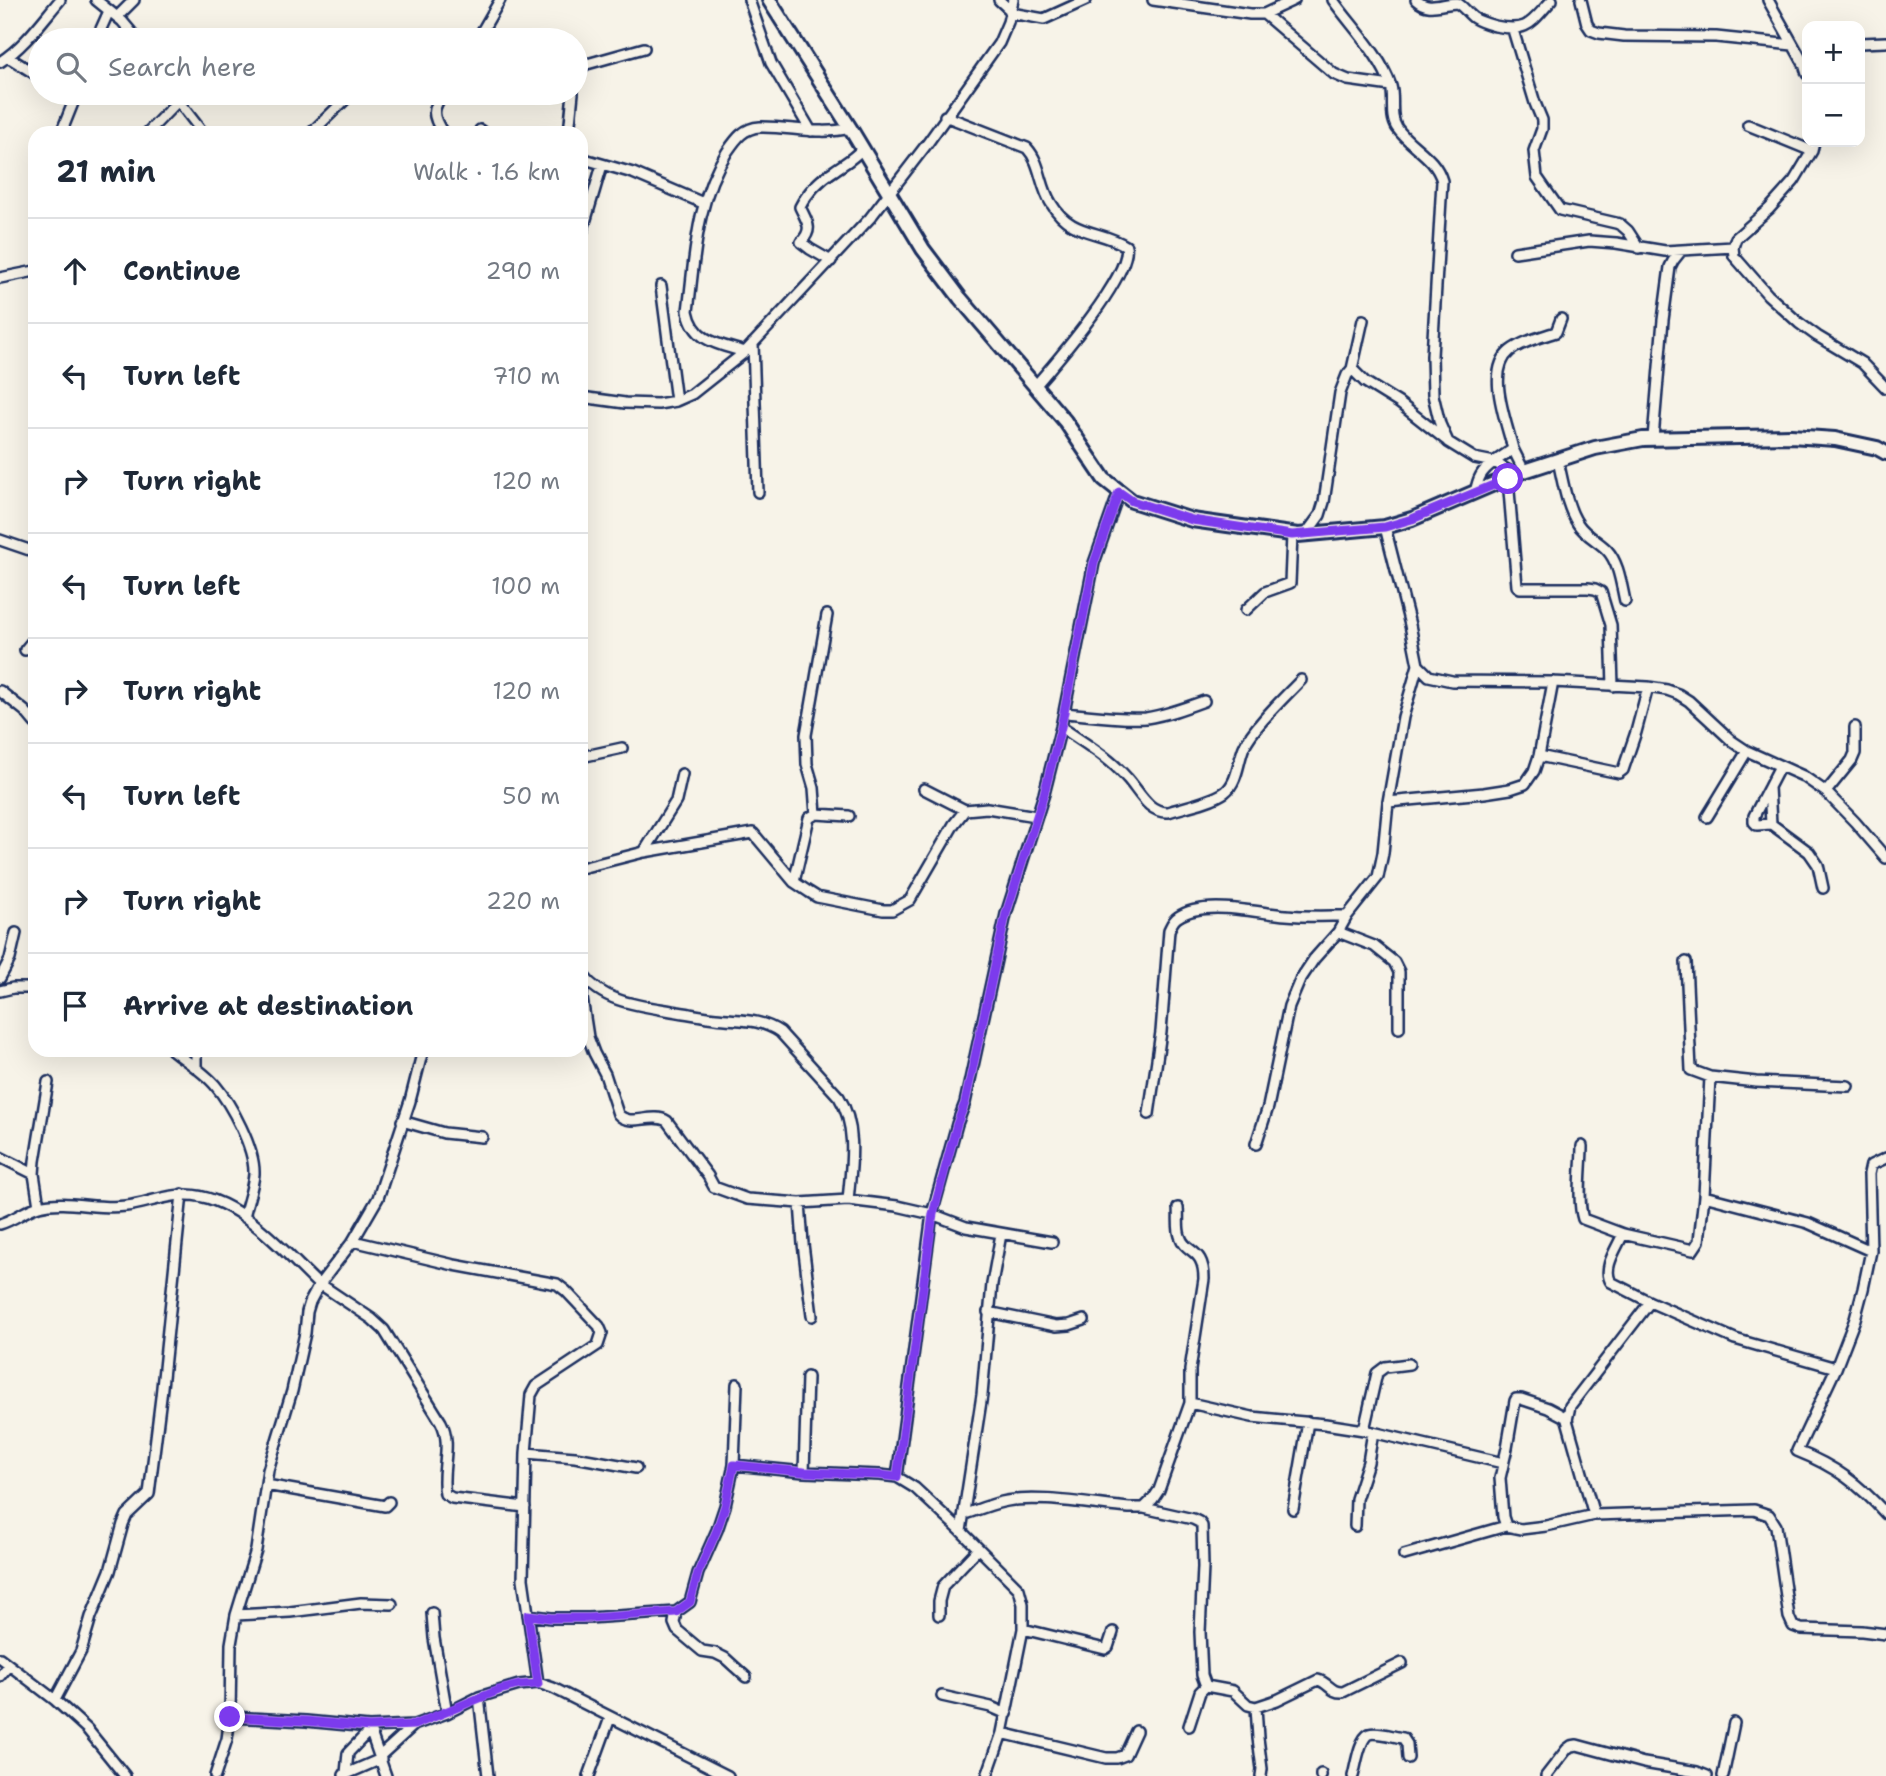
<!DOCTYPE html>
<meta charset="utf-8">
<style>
:root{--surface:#fff;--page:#f6f6f7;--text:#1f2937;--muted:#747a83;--line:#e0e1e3}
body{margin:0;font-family:"Shantell Sans",sans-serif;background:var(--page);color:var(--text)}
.controls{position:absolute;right:21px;top:21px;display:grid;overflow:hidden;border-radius:14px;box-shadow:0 7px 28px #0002}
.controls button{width:63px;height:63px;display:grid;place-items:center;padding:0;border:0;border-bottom:2px solid var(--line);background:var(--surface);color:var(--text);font:35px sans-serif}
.stop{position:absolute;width:21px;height:21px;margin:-16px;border:5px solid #7c3aed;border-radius:50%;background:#fff}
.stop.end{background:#7c3aed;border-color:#fff;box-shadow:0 2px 7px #0008}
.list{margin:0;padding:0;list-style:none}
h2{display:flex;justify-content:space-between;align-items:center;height:91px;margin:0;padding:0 28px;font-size:30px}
h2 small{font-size:23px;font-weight:400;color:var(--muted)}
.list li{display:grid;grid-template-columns:46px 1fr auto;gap:21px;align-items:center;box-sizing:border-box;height:105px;padding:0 28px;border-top:2px solid var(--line)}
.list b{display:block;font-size:26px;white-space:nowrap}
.list em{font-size:23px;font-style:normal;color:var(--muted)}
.icon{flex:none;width:38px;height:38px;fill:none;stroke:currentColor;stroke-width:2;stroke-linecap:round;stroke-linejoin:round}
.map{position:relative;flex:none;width:1886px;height:1776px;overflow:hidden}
.search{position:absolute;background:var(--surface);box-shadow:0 7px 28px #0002;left:28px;top:28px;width:560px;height:77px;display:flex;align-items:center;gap:18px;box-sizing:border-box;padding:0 24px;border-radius:38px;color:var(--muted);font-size:26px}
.panel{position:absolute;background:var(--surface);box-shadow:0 7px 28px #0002;left:28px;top:126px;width:560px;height:931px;border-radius:21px}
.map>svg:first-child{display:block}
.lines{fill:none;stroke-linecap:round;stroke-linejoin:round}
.street-casing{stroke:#1b2f5e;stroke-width:14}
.secondary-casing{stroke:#1b2f5e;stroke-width:18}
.street{stroke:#f7f3e8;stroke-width:9}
.secondary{stroke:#f7f3e8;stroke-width:12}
.route{stroke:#7c3aed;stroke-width:9}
</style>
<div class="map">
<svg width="1886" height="1776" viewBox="0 0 1886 1776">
<rect width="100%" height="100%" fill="#f7f3e8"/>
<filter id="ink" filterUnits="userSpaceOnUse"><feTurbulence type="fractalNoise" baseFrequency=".0143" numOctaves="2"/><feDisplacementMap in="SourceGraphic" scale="14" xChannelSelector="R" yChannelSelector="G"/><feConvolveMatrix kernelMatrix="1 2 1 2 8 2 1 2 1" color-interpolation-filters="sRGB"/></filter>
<g filter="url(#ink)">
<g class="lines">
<g class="street-casing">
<path id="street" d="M96,0L122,21L138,40
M749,0L771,63L811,131
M999,0L1011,11
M1153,0L1250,14H1264L1294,0
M1333,0C1352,27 1380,54 1391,86C1395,99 1389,116 1397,128C1411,148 1435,156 1442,181L1432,356L1433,395L1440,424L1448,442L1474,458L1494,462L1513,449L1524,471
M1416,0C1429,12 1442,3 1457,3C1464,7 1468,14 1474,18C1480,22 1488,24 1495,26C1529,33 1531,22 1552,0
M1581,0L1587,24L1591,30L1599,33L1624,36L1716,37L1793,45
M1768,0L1804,64L1807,74
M1011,13L1044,19L1086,0
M1264,14L1334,74L1348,80L1391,86
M117,17L134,0
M1513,30L1535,103L1542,120V129L1534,151L1537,177L1560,210L1620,224L1628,231L1639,248
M96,40L109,11
M477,40L500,0
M1860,43L1886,42
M8,57L40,77
M0,62C24,47 42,21 60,0
M576,82L582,67L587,64L644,48
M172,93L203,133
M945,116L1027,148C1041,163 1040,186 1051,203C1071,237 1099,229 1126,246C1133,273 1056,362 1036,385
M1748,125L1812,151
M480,130L484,133
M61,133L77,93
M147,133L178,101
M311,133L352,93
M443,133C432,116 431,109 444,93
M569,133L573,93
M1814,142L1812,151L1794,181L1769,209L1736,238L1733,247L1734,256L1768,295L1799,323L1817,336L1862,363L1886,388
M581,158L633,173L703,203
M581,236L602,165
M1515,252L1589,241L1616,243L1665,251L1733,247
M831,261L810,249L801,242C814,229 807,222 800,207C808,191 819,180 835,170C845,163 853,159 862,149
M0,278L35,271
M661,286L676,401
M1363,320L1352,369L1365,382L1399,403L1446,440
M753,343L758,492
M745,352C719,344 694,342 688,311C695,256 696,200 727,152C736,139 743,128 760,127C789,126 820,136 850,128
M581,397L625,403L658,404L676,401L692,394L745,352L870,218L927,144L999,43L1008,22L1013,0
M1653,438L1663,320L1670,267L1673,261L1681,251
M1513,449C1507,423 1485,371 1510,351C1523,341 1541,337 1556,332L1561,319
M1558,461C1563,481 1566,506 1578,524C1585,535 1598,541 1607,550C1619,563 1621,584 1625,601
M1508,479L1517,586L1520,588H1588L1595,589L1601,592L1611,625L1613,686
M1475,493C1478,478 1481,471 1494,462L1516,475
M1385,527L1410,625L1418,665L1429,676L1452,681L1553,682L1648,687L1667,690L1678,694L1689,701L1732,741L1747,751L1803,776L1826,792L1855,822L1886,858
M1306,534L1320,515L1324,502L1340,393L1347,375L1352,369
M0,540L35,552
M1246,610L1265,592L1290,583L1292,535
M25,650L35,638
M0,691L25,711L35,723
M1064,713C1091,715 1119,720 1146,718C1166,715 1185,708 1204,701
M1061,727C1084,743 1109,757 1127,778C1139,791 1148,813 1168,812C1184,807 1211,802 1225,792C1238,782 1238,761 1244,747C1253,727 1285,697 1301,680
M1539,756L1619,773L1623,770L1636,732L1648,687
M581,757L622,748
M1780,766L1754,816V822L1757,825L1771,824L1809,852L1818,865L1823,888
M1769,787L1771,824
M924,789L965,810
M1826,792L1852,760L1855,753V727
M1388,802L1484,793L1510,789L1525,784L1534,771L1539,756L1553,682
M816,814L814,788L807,764L806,735L827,615
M1707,817L1747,751
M644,852L676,801L682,774
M581,868L644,852L753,833L794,882L809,892L817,897L883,910H892L910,900L954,824L965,810L987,808L1036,816
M794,882L809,818L816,814L849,816
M1338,932L1374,946L1394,962L1399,972V1028
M1686,962L1691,1070L1710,1077L1756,1082L1848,1086
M583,974L582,998L588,1037L594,1053L605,1074L618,1114C630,1128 652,1112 667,1121L708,1176L714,1187L747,1199L800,1203L848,1200L897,1206L932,1214L966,1227L1052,1242
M583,975C604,1004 645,1006 678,1012C691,1014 704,1017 716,1018C740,1021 759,1018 780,1032L839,1097C858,1127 851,1167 848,1200
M0,978L10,959L16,933
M0,991L13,988H35
M172,1050C186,1061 203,1071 215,1085C231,1104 255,1148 254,1174C253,1188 247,1203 244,1217
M196,1050V1068
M1149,1114L1161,1032L1169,930C1171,926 1173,920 1178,917C1204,899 1257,913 1286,915C1306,917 1327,916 1347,916
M402,1121L444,1133L482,1137
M1256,1144L1268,1107L1289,1006L1300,980L1314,959L1338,932L1347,916L1378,877L1383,853L1388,802L1403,717L1418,665
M1582,1146C1582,1166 1577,1201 1583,1219L1623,1234L1693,1250L1699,1241L1704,1196L1710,1077
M0,1157L34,1174
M1886,1158L1871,1165L1869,1174L1871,1251L1863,1289L1855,1319L1836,1368L1797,1451C1835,1466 1859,1484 1886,1514
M1704,1196L1808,1223L1871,1251
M800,1203L803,1244L812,1316
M39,1206L34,1174L35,1161L48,1082
M0,1224C14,1220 25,1210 39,1206C67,1199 97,1210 126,1206C145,1204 164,1195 184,1195C236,1193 284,1252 319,1285
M1623,1234C1617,1248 1602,1268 1611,1282L1650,1302L1735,1339L1836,1368
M353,1241L454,1265L557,1284L566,1291L599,1326L602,1333L598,1345L536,1386L531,1395L526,1453L523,1579L538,1683
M320,1284L372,1319L384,1330L441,1422C453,1444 440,1470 445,1494L452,1498L525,1507
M988,1312L1056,1326L1069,1325L1084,1320
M1190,1403L1252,1417L1325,1424L1364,1430L1503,1463
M1567,1418L1548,1408L1521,1399H1516L1515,1401L1507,1448L1500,1478L1503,1517L1506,1526L1521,1529L1546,1526L1594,1515L1754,1510L1769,1515L1776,1526L1789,1617L1793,1626L1801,1629L1862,1631L1886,1634
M1364,1430L1377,1373L1385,1367L1409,1364
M526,1453L575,1457L636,1468
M734,1465L804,1472L880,1475L897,1477L915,1488L961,1531L1019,1589L1023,1604V1629L1002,1733L987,1776
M804,1472L807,1377
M897,1477L932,1214L957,1124L965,1103L1006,914L1044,794L1061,727L1094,563L1119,492
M266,1485L385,1506L389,1502
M1144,1508L1193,1519L1199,1522L1202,1526L1203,1567L1200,1632L1202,1675L1206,1686
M1293,1509L1308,1422
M965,1514C977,1510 989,1505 1002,1502C1035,1494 1094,1505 1129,1508H1144L1153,1499L1159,1490L1190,1403V1370L1204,1279C1204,1247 1186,1255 1180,1236C1177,1228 1179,1216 1178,1208
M1594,1515L1567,1420L1570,1406L1650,1302
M1355,1526L1356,1499L1368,1462L1373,1432
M961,1531L982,1395L992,1284L1001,1234
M1404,1555L1506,1526
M676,1612L674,1623L677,1630L702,1651L715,1653L725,1658L746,1677
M432,1613L434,1638L447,1713
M236,1615L290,1612L361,1603L392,1604
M528,1615L551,1618H589L676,1612L690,1602L698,1573L717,1530L725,1506L734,1465L737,1384
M939,1615V1601L943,1586L978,1549
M1023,1629L1105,1649L1108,1647L1113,1632
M0,1658L55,1700L87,1729L125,1776
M0,1676L9,1665
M1206,1686L1233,1691L1248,1705L1256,1707L1277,1700L1318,1680C1329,1683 1331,1693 1343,1692L1402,1663
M942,1696L991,1707L1007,1714
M479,1697L488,1776
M55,1700L81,1651L91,1617L110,1571L123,1524L127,1515L149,1494L161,1397L182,1194
M1256,1707L1258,1738L1262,1769L1261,1776
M230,1717L306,1721L369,1727L414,1725L447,1713L479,1697L519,1685L538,1683L553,1688L728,1776
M1189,1726L1200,1692L1206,1686
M369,1727L386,1776
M1002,1733L1106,1758H1117L1125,1755L1136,1731
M380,1756L414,1725
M346,1773L348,1753L370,1730
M344,1775L381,1759
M215,1776L227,1739L230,1717L231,1644L236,1615L256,1550L268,1470L292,1391L305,1333L307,1312L310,1302L319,1285L353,1241L378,1198L410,1101L423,1050
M589,1776L610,1718
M1321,1776V1774
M1353,1776C1356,1766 1359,1739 1369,1734C1378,1731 1394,1737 1403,1738L1407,1744L1408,1758
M1546,1776L1567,1749L1571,1746L1577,1745L1644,1763L1697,1772L1707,1776
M1723,1776L1734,1723"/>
</g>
<g class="secondary-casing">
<path id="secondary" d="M769,0L850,128L923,249L960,298L1065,421L1104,479L1132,501L1192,520L1298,535L1385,527L1412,519L1524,471L1595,448L1643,439L1791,436L1835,439L1877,448L1886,453"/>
</g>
<use href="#street" class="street"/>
<use href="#secondary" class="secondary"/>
</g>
</g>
<g class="lines" filter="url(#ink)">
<path class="route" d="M230,1717L306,1721L369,1727L414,1725L499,1690L519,1685L538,1684L528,1615L551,1618H589L676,1612L690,1602L698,1573L717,1530L725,1506L734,1465L804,1472L880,1475L897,1477L933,1214L957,1124L965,1103L1006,914L1044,794L1061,727L1094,563L1119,492L1132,501L1192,520L1292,535L1385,527L1412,519L1508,479"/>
</g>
</svg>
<div class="controls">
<button>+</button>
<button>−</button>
</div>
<div class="stop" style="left:1508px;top:479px"></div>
<div class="stop end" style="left:230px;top:1717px"></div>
<div class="search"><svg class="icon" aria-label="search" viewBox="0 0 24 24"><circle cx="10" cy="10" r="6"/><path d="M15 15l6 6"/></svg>Search here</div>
<section class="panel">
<h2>21 min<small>Walk · 1.6 km</small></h2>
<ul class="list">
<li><svg class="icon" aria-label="ahead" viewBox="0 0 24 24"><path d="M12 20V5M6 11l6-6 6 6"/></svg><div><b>Continue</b></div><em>290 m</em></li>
<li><svg class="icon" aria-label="left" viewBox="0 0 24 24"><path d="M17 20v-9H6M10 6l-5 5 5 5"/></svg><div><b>Turn left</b></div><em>710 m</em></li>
<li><svg class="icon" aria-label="right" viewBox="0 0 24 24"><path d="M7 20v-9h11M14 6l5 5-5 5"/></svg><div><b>Turn right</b></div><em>120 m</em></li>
<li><svg class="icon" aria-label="left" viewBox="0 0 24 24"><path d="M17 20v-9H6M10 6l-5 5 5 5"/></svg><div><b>Turn left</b></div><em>100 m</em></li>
<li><svg class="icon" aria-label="right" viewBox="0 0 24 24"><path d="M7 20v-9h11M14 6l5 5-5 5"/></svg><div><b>Turn right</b></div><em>120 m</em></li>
<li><svg class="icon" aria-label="left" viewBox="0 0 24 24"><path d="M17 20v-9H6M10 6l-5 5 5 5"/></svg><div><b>Turn left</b></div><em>50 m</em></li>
<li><svg class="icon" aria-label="right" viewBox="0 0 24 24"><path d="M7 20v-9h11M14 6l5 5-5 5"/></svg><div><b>Turn right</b></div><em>220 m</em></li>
<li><svg class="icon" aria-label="arrive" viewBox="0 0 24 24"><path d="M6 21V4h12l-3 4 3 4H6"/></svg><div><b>Arrive at destination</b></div></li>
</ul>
</section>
</div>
